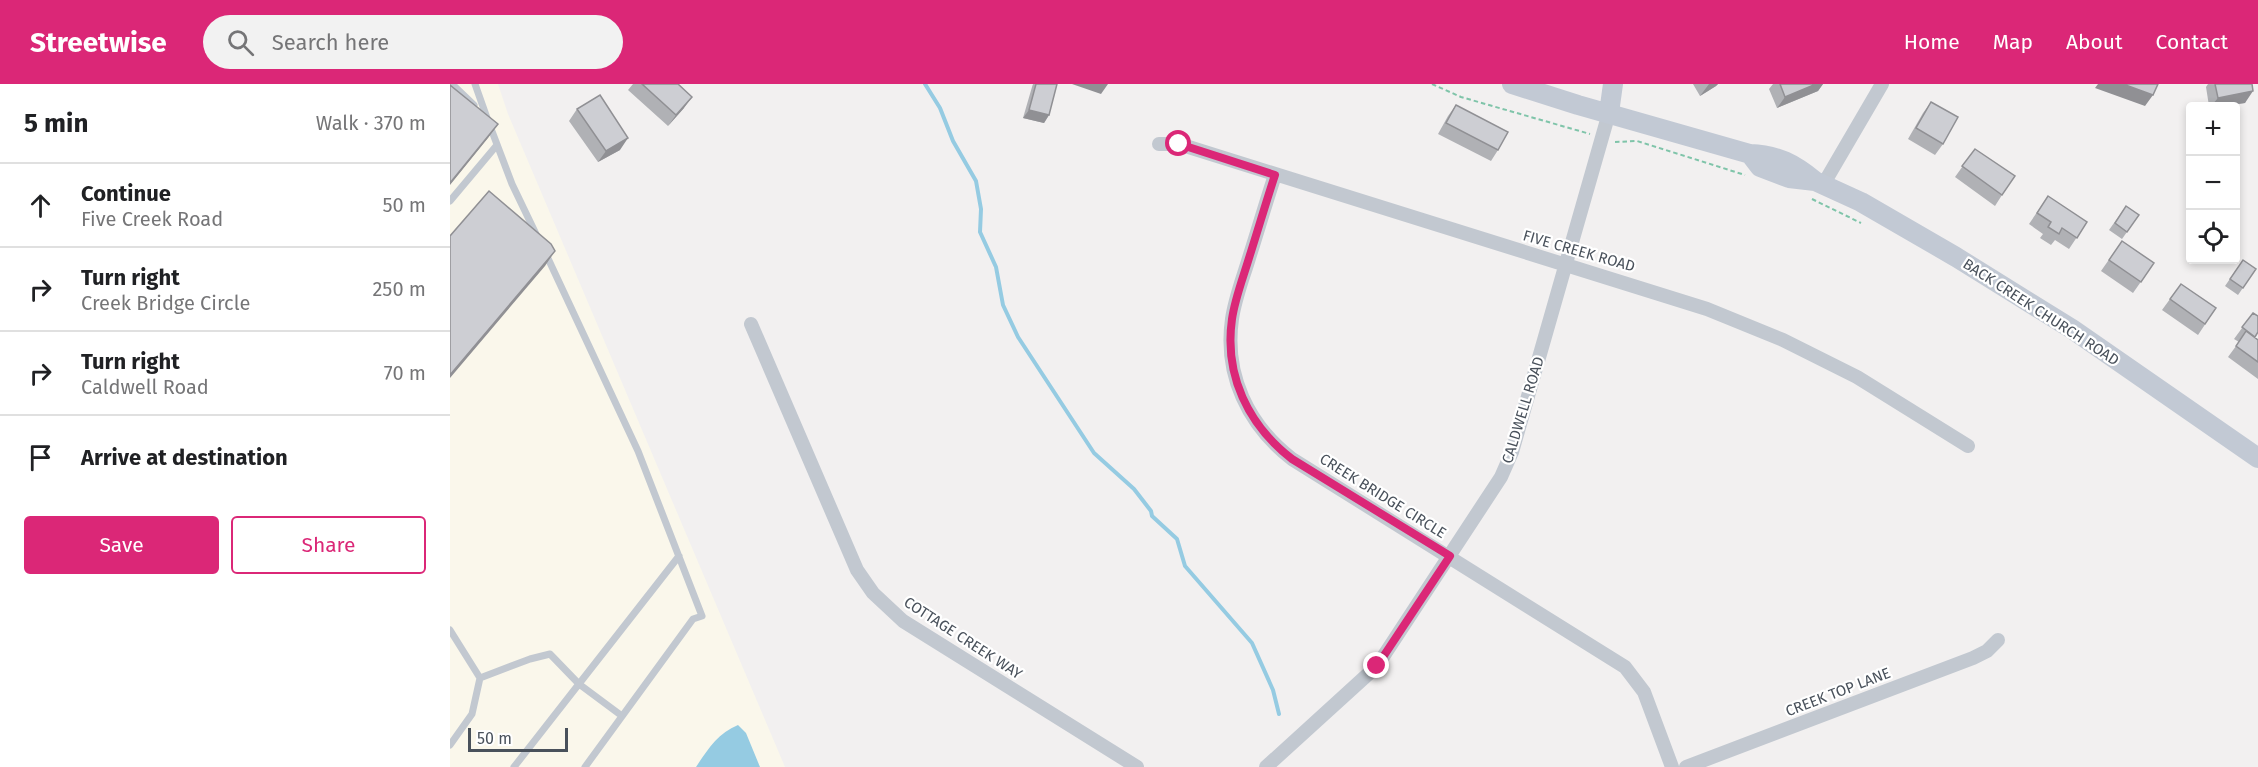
<!DOCTYPE html>
<meta charset="utf-8">
<style>
:root{--surface:#fff;--page:#f2f2f2;--text:#202124;--muted:#757577;--line:#e0e0e0;--accent:#db2777}
body{margin:0;font-family:"Fira Sans",sans-serif;background:var(--page);color:var(--text)}
.controls{position:absolute;right:18px;top:18px;display:grid;overflow:hidden;border-radius:6px;box-shadow:0 3px 9px #0003}
.controls button{width:54px;height:54px;display:grid;place-items:center;padding:0;border:0;border-bottom:2px solid var(--line);background:var(--surface);color:var(--text);font:30px sans-serif}
.scale{position:absolute;left:18px;bottom:15px;width:100px;box-sizing:border-box;padding-left:6px;border:3px solid #49515b;border-top:0;font-size:16px;line-height:21px;white-space:nowrap;color:#49515b;-webkit-text-stroke:4px #fff;paint-order:stroke}
.stop{position:absolute;width:18px;height:18px;margin:-14px;border:4px solid #db2777;border-radius:50%;background:#fff}
.stop.end{background:#db2777;border-color:#fff;box-shadow:0 2px 6px #0008}
.list{margin:0;padding:0;list-style:none}
h2{display:flex;justify-content:space-between;align-items:center;height:78px;margin:0;padding:0 24px;font-size:26px}
h2 small{font-size:20px;font-weight:400;color:var(--muted)}
.list li{display:grid;grid-template-columns:39px 1fr auto;gap:18px;align-items:center;box-sizing:border-box;height:84px;padding:0 24px;border-top:2px solid var(--line)}
.list b{display:block;font-size:22px;white-space:nowrap}
.list p{margin:0;font-size:20px;white-space:nowrap;color:var(--muted)}
.list em{font-size:20px;font-style:normal;color:var(--muted)}
.actions{display:flex;gap:12px;padding:18px 24px}
.actions a{flex:1;padding:14px 0;border:2px solid var(--accent);border-radius:6px;text-align:center;font-size:21px;color:var(--accent)}
.actions .main{background:var(--accent);color:#fff}
.icon{flex:none;width:33px;height:33px;fill:none;stroke:currentColor;stroke-width:2;stroke-linecap:round;stroke-linejoin:round}
.map{position:relative;flex:none;width:1808px;height:683px;overflow:hidden}
header{display:flex;align-items:center;gap:36px;box-sizing:border-box;height:84px;padding:0 30px;background:var(--accent);color:#fff}
header strong{font-size:28px}
nav{display:flex;gap:33px;margin-inline-start:auto;font-size:21px}
.search{width:420px;height:54px;background:var(--page);display:flex;align-items:center;gap:15px;box-sizing:border-box;padding:0 21px;border-radius:33px;color:var(--muted);font-size:22px}
main{display:flex}
aside{flex:1;background:var(--surface)}
.map>svg:first-child{display:block}
.commercial{fill:#faf7eb}
.water{fill:#95cbe2}
.lines{fill:none;stroke-linecap:round;stroke-linejoin:round}
.stream{stroke:#95cbe2;stroke-width:4}
.path{stroke:#7fc4a9;stroke-width:2;stroke-dasharray:4.5 3;stroke-linecap:butt}
.lane{stroke:#c2c8d0;stroke-width:7}
.street{stroke:#c2c8d0;stroke-width:14}
.secondary{stroke:#c2c9d4;stroke-width:20}
.wall{fill:#b0b1b5}
.shaded-wall{fill:#909094}
.building{fill:#cdced3;stroke:#909094;stroke-width:1.5}
.route{stroke:#db2777;stroke-width:8}
.labels{text-anchor:middle;stroke-width:4.5;stroke-linejoin:round;paint-order:stroke}
.street-label{font-size:15px;fill:#49515b;stroke:#fff}
</style>
<header>
<strong>Streetwise</strong>
<div class="search"><svg class="icon" aria-label="search" viewBox="0 0 24 24"><circle cx="10" cy="10" r="6"/><path d="M15 15l6 6"/></svg>Search here</div>
<nav><a>Home</a><a>Map</a><a>About</a><a>Contact</a></nav>
</header>
<main>
<aside>
<h2>5 min<small>Walk · 370 m</small></h2>
<ul class="list">
<li><svg class="icon" aria-label="ahead" viewBox="0 0 24 24"><path d="M12 20V5M6 11l6-6 6 6"/></svg><div><b>Continue</b><p>Five Creek Road</p></div><em>50 m</em></li>
<li><svg class="icon" aria-label="right" viewBox="0 0 24 24"><path d="M7 20v-9h11M14 6l5 5-5 5"/></svg><div><b>Turn right</b><p>Creek Bridge Circle</p></div><em>250 m</em></li>
<li><svg class="icon" aria-label="right" viewBox="0 0 24 24"><path d="M7 20v-9h11M14 6l5 5-5 5"/></svg><div><b>Turn right</b><p>Caldwell Road</p></div><em>70 m</em></li>
<li><svg class="icon" aria-label="arrive" viewBox="0 0 24 24"><path d="M6 21V4h12l-3 4 3 4H6"/></svg><div><b>Arrive at destination</b></div></li>
</ul>
<div class="actions"><a class="main">Save</a><a>Share</a></div>
</aside>
<div class="map">
<svg width="1808" height="683" viewBox="0 0 1808 683">
<rect width="100%" height="100%" fill="#f2f0f0"/>
<path class="commercial" d="M0,0H48L58,30L335,683H0Z"/>
<path class="water" d="M288,641L296,649L310,683H246C258,665 268,649 288,641Z"/>
<g class="lines">
<path class="stream" d="M475,0L490,24L503,57L526,97L531,125L530,148L546,183L553,221L568,253L644,369L684,405L701,427L702,432L727,455L735,482L802,559L823,606L829,630"/>
<path class="path" d="M982,0L1011,13L1140,50
M1165,58L1187,57L1295,91
M1362,115L1411,139"/>
<path class="lane" d="M2,0L24,21
M25,0L37,34
M40,42L62,100L86,150
M0,117L47,61
M95,168L188,367L252,532L243,535L135,683
M0,546L30,594L22,630L0,661
M30,594L80,575L100,570L129,600L172,632
M64,683L229,472"/>
<path class="street" d="M709,60H729L1257,225L1333,256L1407,293L1518,362
M825,91C816,118 808,146 799,174C793,194 785,214 782,235C774,291 798,341 842,375L1175,583L1194,608L1222,683
M1373,101L1432,0
M301,240L407,486L423,509L453,537L687,683
M816,683L927,582L1051,393L1062,368L1159,29
M1236,683L1523,574L1537,567L1548,556"/>
<path class="secondary" d="M1062,0L1128,21L1300,70C1328,71 1344,80 1365,97
M1159,29L1163,0
M1300,70L1310,83L1339,94L1365,97L1411,118L1506,173L1622,245L1808,374"/>
</g>
<path class="wall" d="M183,0H228L234,24L218,42L178,6Z
M583,0H607L599,31L594,39L573,34L582,3Z
M1243,0H1268L1266,2L1250,12Z
M1323,0H1373L1368,7L1327,24L1319,5Z
M1758,0H1802L1795,19L1773,22H1759L1756,3Z
M1481,18L1493,60L1485,71L1458,55L1473,29Z
M1006,21L1048,66L1041,77L988,50L998,32Z
M127,25L170,66L148,78L119,37Z
M1525,65L1552,111L1545,122L1505,93Z
M1598,112L1637,138L1619,165L1605,156L1601,161L1590,154L1593,150L1579,140Z
M1676,122L1689,131L1672,155L1659,146Z
M1672,157L1704,179L1683,209L1651,187Z
M1793,176L1806,185L1788,211L1775,202Z
M1731,200L1766,224L1748,251L1712,226Z
M1803,229L1804,253L1808,256V295L1778,273L1789,258L1784,255Z"/>
<path class="shaded-wall" d="M622,0H658L651,10Z
M1259,0H1268L1266,2L1250,12Z
M1366,0H1373L1368,7L1327,24L1335,13Z
M1648,0H1673L1703,11L1695,22L1645,4Z
M1803,7L1795,19L1773,22H1761L1768,14Z
M242,13L234,24L218,42L226,31Z
M579,26L599,31L594,39L573,34Z
M48,40L38,54L0,101V99Z
M178,54L170,66L148,78L156,67Z
M105,167L95,182L0,294V291Z"/>
<path class="building" d="M192,0H228L242,13L226,31Z
M586,0H607L599,31L579,26Z
M1330,0H1366L1335,13Z
M1673,0H1708L1703,11Z
M1765,0H1802L1803,7L1768,14Z
M0,1L48,40L0,99Z
M150,11L178,54L156,67L127,25Z
M1481,18L1508,33L1493,60L1466,44Z
M1006,21L1058,48L1048,66L996,39Z
M1525,65L1565,92L1552,111L1512,82Z
M39,107L101,160L105,167L0,291V152Z
M1598,112L1637,138L1627,154L1612,144L1609,150L1598,143L1601,138L1587,129Z
M1676,122L1689,131L1677,148L1665,139Z
M1672,157L1704,179L1691,198L1659,176Z
M1793,176L1806,185L1793,204L1780,195Z
M1731,200L1766,224L1755,240L1720,215Z
M1803,229L1808,232V248L1805,253L1792,243Z
M1796,247L1808,256V278L1786,262Z"/>
<g class="lines">
<path class="route" d="M729,60L825,91C816,118 808,146 799,174C793,194 785,214 782,235C774,291 798,341 842,375L1000,472L927,582"/>
</g>
<g class="labels">
<g class="street-label">
<text transform="translate(1129 167) rotate(16)" y="5">FIVE CREEK ROAD</text>
<text transform="translate(1591 228) rotate(33)" y="5">BACK CREEK CHURCH ROAD</text>
<text transform="translate(1073 326) rotate(-73)" y="5">CALDWELL ROAD</text>
<text transform="translate(933 412) rotate(32)" y="5">CREEK BRIDGE CIRCLE</text>
<text transform="translate(513 554) rotate(33)" y="5">COTTAGE CREEK WAY</text>
<text transform="translate(1388 608) rotate(-21)" y="5">CREEK TOP LANE</text>
</g>
</g>
</svg>
<div class="controls">
<button>+</button>
<button>−</button>
<button><svg class="icon" aria-label="locate" viewBox="0 0 24 24"><circle cx="12" cy="12" r="6"/><path d="M12 2v4M12 18v4M2 12h4M18 12h4"/></svg></button>
</div>
<div class="scale">50 m</div>
<div class="stop" style="left:729px;top:60px"></div>
<div class="stop end" style="left:927px;top:582px"></div>
</div>
</main>
